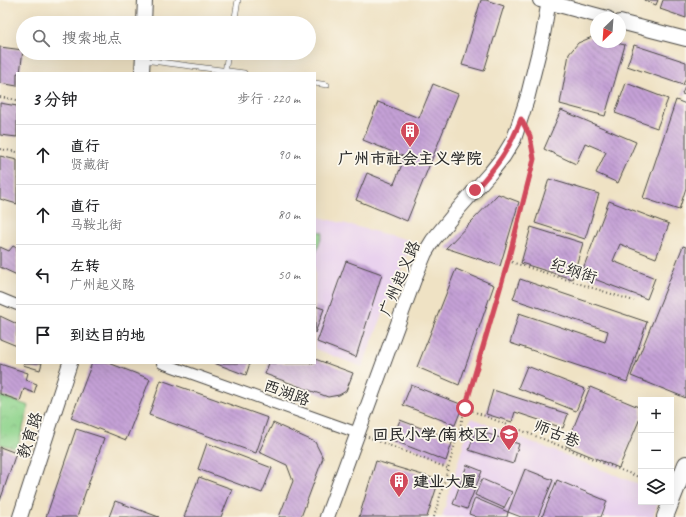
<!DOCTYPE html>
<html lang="zh">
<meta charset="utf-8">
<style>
:root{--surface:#fff;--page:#f2f2f2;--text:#202124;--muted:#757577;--line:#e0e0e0}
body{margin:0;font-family:Caveat,"LXGW WenKai TC",sans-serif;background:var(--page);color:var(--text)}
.controls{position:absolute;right:12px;bottom:12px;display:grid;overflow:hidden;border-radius:0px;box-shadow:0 4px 16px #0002}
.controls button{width:36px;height:36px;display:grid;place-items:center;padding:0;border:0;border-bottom:1px solid var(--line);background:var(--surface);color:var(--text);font:20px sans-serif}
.compass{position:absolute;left:590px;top:12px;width:36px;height:36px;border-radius:50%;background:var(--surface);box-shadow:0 4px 16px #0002;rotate:205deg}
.stop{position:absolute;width:12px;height:12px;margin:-9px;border:3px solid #d1495b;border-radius:50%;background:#fff}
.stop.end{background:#d1495b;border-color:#fff;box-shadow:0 1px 4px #0008}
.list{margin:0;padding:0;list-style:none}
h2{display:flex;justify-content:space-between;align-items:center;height:52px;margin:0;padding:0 16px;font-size:17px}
h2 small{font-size:13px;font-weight:400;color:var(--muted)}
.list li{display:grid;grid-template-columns:26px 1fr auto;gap:12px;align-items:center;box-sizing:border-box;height:60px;padding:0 16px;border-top:1px solid var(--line)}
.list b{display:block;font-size:15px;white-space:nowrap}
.list p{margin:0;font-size:13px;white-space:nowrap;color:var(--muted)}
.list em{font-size:13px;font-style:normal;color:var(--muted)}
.icon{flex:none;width:22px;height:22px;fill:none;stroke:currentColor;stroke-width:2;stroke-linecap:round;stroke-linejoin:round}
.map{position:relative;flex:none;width:686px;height:517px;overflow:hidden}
.search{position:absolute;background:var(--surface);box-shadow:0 4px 16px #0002;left:16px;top:16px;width:300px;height:44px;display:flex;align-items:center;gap:10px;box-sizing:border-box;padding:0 14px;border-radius:22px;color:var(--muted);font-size:15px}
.panel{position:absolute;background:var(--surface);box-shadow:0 4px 16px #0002;left:16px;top:72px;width:300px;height:292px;border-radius:0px}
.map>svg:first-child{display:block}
.built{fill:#e9d2ee}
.park{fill:url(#park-crowns);stroke:#5e805c}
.garden{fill:#90d48d;stroke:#5e805c}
.building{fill:url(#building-back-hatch)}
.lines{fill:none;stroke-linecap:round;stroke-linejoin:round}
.lane-casing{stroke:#484642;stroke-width:6}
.street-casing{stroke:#484642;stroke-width:12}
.secondary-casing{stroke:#484642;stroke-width:16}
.primary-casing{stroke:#484642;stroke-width:18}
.path{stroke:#484642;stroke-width:2;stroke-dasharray:1 3;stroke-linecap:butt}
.lane{stroke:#fff;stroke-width:5}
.street{stroke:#fff;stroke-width:10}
.secondary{stroke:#fff;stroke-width:14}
.primary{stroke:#fff;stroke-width:16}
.route{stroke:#d1495b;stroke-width:5}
.labels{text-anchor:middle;stroke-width:3.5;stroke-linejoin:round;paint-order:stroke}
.poi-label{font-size:16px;font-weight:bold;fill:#2b2b2b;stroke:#fbf7ec}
.street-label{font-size:16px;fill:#2b2b2b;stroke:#fbf7ec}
</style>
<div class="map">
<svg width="686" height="517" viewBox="0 0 686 517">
<defs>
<pattern id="park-crowns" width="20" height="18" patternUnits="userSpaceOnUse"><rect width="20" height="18" fill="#90d48d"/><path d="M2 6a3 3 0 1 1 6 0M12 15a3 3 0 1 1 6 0" fill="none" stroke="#7cb67a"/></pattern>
<pattern id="building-back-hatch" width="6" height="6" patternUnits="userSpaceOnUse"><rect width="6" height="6" fill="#c4a0d6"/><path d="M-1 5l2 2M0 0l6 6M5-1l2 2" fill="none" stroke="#9f83ae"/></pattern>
</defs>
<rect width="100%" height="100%" fill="#fbf7ec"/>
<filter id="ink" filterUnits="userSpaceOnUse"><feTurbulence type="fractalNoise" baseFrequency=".025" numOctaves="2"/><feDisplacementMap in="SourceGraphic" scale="8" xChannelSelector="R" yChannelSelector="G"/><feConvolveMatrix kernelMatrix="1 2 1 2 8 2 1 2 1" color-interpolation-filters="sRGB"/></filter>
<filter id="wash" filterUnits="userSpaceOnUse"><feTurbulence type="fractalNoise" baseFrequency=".012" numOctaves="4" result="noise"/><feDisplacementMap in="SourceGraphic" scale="16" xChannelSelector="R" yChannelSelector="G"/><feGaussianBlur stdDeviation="0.9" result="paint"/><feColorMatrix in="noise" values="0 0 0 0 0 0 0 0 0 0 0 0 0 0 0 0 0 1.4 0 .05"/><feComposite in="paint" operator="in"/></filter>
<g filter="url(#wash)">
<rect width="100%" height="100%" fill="#efe2c4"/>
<path class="built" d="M315,216L412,241L362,367L315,349Z
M471,418L641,485V502H658L653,517H442Z"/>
<path class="park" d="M0,396L29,406L17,449L0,444Z"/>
<path class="garden" d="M315,230L323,233L315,256Z"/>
<g id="blocks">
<path class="building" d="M481,0H486L504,6L484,71L462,65Z
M644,0H658L656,5Z
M663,0H686V18L660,9Z
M592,37L596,38V42H612L625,45L605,116L560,104L569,54L578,43Z
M634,45L686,62V77L683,85L627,66Z
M0,47L23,50L20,73H17V86L0,83Z
M626,83L668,99L657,128L615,113Z
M433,84L458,94L407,221L356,200L367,173L394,184L405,157L363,140L378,102L419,118Z
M686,84V95L682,94Z
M676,100L686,104V188L679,210L643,198Z
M0,103L17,106V137L0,135Z
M561,110L636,142L618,183L596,173L606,152L585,143L576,164L544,149Z
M0,156L17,160V204L0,199Z
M549,179L599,194L585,239L535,223Z
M498,194L519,202L500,266L446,248Z
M609,201L669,224L656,258L620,244L613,261L655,278L647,299L581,274Z
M531,227L583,243L572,279L521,263Z
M13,246L17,248V275L0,267V247L9,251Z
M683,246L686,247V398L631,376Z
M346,261L382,274L356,357L317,342Z
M456,269L494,285L459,385L417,367Z
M520,279L647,322L627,382L510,343L519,313L605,342L608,331L513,299Z
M315,306L324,309L315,333Z
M0,316L17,324V346L0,339Z
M315,359L353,373L346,391L339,395L328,397L265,374L269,363H315Z
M24,363H42L40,370L23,365Z
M92,363H109L150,379L126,440L71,418Z
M214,363H250L246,375Z
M0,364L28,373L26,380L37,384L34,393L24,389L20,401L0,394Z
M527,366L585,389L576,411L518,388Z
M161,380L268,418L256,453L149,415Z
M411,385L463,405L455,425L403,405Z
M590,387L641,408V416L619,468L566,446Z
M493,390L568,414L563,428L515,412L512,422L486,414Z
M400,420L453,440L446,461L392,440Z
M273,423L315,442L323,458L301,517H279L293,481L287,465L259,452Z
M76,429L104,438L77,517H46Z
M476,430L519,444L513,464L469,450Z
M207,443L272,468L262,493L198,469Z
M0,447L16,453L0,501Z
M376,461L439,480L427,517H359Z
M467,465L482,471L467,509L453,504Z
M525,469L553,480L538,517H521L508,512Z
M199,477L232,489L221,517H184Z
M482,479L512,492L504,508L475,495Z
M557,480L607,501L601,517H542Z
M475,498L508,512L507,517H477L469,514Z
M115,501L159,517H109Z"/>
</g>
</g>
<g filter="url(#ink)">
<use href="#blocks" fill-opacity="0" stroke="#484642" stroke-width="1"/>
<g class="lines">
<g class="lane-casing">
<path id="lane" d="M234,23L238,0
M144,60L244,73
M225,72L228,53
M315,83L327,85"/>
</g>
<g class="street-casing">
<path id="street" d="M0,298L17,305
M162,363L358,433"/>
</g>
<g class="secondary-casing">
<path id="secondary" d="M540,0L607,18
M620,22L686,39
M144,23L145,0
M142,73L143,53
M20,517L70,363
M327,517L415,277L425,253L433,240L460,207L491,172L503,157L514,139L527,99L543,35L549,0"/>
</g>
<g class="primary-casing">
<path id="primary" d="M665,517L686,464"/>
</g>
<path class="path" d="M0,97L17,100
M0,149L17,152
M508,261L634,301
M465,408L641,478
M368,437L447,468
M434,517L508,261L527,189L534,159L529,134"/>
<use href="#lane" class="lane"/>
<use href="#street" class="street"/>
<use href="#secondary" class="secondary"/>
<use href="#primary" class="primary"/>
</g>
</g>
<g class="lines" filter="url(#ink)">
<path class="route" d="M465,408L508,261L534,159L530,136L521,119C509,150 498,165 475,190"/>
</g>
<defs>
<g id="building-pin" transform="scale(1)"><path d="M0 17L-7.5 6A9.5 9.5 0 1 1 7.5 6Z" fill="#d1495b" stroke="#fbf7ec"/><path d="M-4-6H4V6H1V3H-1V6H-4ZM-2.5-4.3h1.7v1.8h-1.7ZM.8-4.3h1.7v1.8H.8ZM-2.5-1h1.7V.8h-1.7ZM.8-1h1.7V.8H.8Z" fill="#fff"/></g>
<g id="school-pin" transform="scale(1)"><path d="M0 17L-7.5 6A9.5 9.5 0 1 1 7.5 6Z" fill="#d1495b" stroke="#fbf7ec"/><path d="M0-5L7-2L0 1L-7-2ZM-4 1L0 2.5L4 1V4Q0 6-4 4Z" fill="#fff"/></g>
</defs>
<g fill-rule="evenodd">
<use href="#building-pin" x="410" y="131"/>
<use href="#school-pin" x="509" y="434"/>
<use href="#building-pin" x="399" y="481"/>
</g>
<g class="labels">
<g class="poi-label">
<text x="410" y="164">广州市社会主义学院</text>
<text x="495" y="440" text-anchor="end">回民小学(南校区)</text>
<text x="413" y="487" text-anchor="start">建业大厦</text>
</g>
<g class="street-label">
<text transform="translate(574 270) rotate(18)" y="6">纪纲街</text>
<text transform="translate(399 278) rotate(-67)" y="6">广州起义路</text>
<text transform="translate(287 392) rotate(20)" y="6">西湖路</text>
<text transform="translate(557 433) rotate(22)" y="6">师古巷</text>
<text transform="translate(29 435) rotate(-72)" y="6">教育路</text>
</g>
</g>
</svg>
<div class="controls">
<button>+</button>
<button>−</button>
<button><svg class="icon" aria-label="layers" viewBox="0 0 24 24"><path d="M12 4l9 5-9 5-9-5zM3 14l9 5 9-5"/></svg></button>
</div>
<svg class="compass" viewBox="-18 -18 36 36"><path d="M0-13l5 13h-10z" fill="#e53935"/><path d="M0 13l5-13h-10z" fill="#757577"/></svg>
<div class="stop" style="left:465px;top:408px"></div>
<div class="stop end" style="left:475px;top:190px"></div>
<div class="search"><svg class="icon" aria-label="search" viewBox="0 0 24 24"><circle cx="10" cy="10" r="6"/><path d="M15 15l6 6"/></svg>搜索地点</div>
<section class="panel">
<h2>3 分钟<small>步行 · 220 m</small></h2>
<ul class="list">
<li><svg class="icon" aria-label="ahead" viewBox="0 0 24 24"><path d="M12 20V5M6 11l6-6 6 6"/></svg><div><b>直行</b><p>贤藏街</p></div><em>90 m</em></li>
<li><svg class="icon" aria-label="ahead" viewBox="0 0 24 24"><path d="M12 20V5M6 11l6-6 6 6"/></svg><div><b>直行</b><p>马鞍北街</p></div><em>80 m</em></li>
<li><svg class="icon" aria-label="left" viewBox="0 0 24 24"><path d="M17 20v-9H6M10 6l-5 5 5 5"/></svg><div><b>左转</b><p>广州起义路</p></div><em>50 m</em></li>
<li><svg class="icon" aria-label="arrive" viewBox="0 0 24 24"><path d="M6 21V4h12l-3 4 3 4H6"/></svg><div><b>到达目的地</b></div></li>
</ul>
</section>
</div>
